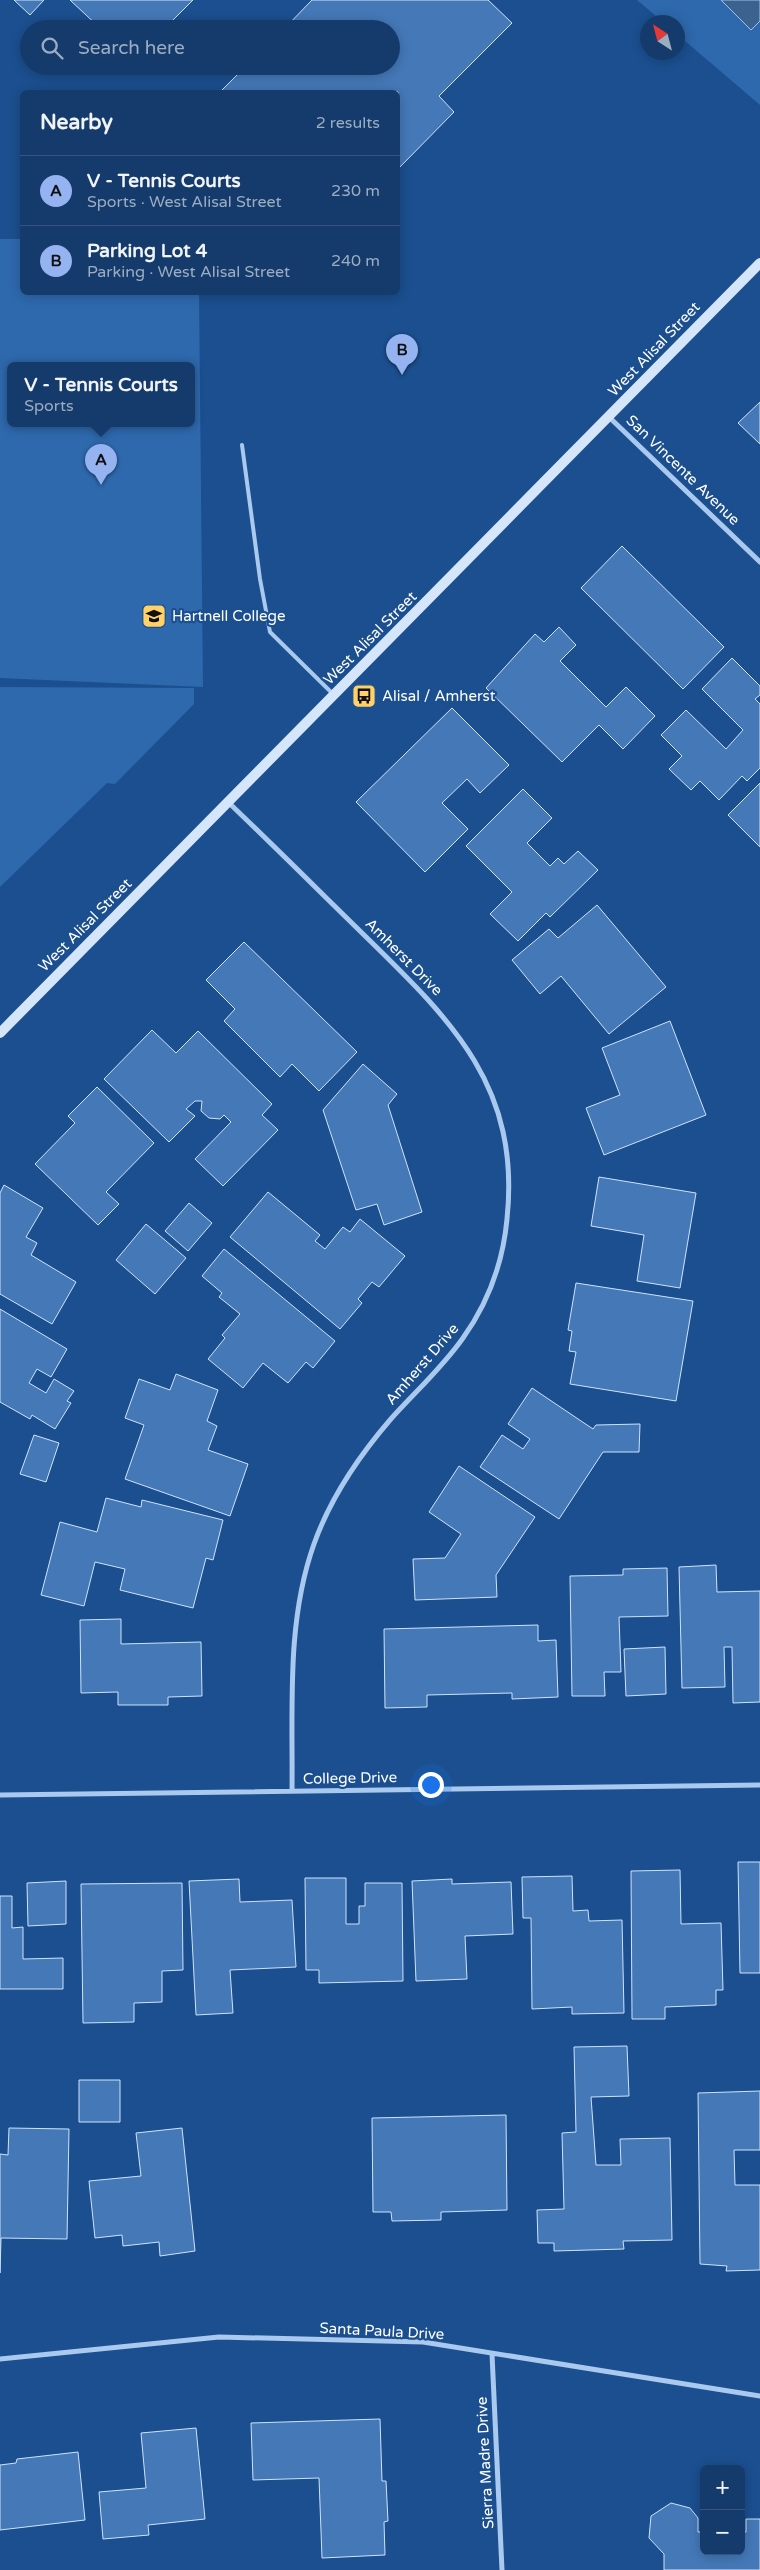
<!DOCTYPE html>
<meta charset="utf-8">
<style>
:root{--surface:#143b6b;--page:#214673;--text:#f1f3f6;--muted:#9dadc1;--line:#33557e;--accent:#95b2f1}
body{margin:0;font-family:"Varela Round",sans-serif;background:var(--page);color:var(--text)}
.controls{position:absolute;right:15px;bottom:15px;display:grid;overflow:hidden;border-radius:8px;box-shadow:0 2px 12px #0003}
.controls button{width:45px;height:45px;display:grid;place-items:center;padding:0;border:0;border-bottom:1px solid var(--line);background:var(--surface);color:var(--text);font:25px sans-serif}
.compass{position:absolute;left:640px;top:15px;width:45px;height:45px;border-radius:50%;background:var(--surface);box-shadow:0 2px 12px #0003;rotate:324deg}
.you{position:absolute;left:430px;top:1784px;width:18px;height:18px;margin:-12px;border:4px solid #fff;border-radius:50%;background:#1a73e8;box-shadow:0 0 0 8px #1a73e833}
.badge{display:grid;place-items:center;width:32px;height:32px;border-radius:50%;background:var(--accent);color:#111;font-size:16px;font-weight:700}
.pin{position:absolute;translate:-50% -41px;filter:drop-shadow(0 1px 2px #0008)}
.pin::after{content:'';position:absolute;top:26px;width:18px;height:15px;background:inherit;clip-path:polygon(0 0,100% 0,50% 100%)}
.popup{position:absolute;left:7px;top:362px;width:188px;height:65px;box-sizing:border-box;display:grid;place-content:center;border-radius:8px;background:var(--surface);filter:drop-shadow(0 1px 4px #0005);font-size:16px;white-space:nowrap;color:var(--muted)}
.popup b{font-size:19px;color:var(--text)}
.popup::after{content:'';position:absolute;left:50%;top:100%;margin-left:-10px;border:10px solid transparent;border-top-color:var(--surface)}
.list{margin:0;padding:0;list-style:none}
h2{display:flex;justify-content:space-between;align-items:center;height:65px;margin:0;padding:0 20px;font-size:21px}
h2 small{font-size:16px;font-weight:400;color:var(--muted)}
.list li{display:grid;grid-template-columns:32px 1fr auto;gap:15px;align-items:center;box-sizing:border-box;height:70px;padding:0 20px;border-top:1px solid var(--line)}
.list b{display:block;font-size:19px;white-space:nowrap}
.list p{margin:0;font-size:16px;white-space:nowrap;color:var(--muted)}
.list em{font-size:16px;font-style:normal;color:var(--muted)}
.icon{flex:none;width:28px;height:28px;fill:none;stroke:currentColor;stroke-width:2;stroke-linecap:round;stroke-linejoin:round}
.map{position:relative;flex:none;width:760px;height:2570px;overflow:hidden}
.search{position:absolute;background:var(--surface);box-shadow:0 2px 12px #0003;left:20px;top:20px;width:380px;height:55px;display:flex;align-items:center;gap:12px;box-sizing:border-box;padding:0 18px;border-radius:28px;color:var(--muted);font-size:19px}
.panel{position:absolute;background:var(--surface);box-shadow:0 2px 12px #0003;left:20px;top:90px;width:380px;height:205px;border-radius:8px}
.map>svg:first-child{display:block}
.green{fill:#2e69ad;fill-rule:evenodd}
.water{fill:#3c6290;stroke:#9cc4f0}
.building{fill:#4478b7;stroke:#cfe3fa}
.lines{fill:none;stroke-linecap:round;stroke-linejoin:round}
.service{stroke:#a9c9ee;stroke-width:4}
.minor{stroke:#a9c9ee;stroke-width:5}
.secondary{stroke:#d6e6fa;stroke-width:10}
.labels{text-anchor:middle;stroke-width:4.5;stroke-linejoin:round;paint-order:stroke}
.street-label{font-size:15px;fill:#fff;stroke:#1b4f8f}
.poi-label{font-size:15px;fill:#fff;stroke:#1b4f8f;text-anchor:start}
</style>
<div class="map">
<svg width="760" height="2570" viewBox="0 0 760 2570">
<rect width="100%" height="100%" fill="#1b4f8f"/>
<path class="green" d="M637,0H760V105L678,35V22H663Z
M0,239H22V292L199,293L203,687L0,678ZM11,366H191V424H11Z
M0,687L194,688V704L115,784L107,783L0,887Z"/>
<path class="water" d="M721,0H760V21L751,30Z"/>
<path class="building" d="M14,0H44L30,15Z
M70,0H193L164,29H101Z
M312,0H488L512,23L439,96L454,112L398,169V92H220L246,66H391V29H284Z
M760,402V444L738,423Z
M622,546L724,647L683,689L581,588Z
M559,627L576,645L560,661L606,707L626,687L655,716L623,749L599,725L562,762L486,688L535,634L544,642Z
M732,658L760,686V695L755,699L760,704V768L747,781L742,776L719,800L700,781L691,790L669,769L682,756L661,735L686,710L726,749L743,730L702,689Z
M452,708L509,765L480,793L467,779L442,803L468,829L425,872L356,802Z
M760,783V847L728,815Z
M523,789L552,818L527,843L550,866L558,858L564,864L578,851L598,870L550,917L546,913L518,941L490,914L512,892L466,846Z
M597,905L666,987L609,1034L561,976L540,994L512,960L549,929L558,938Z
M244,942L357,1052L319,1091L292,1064L280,1077L224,1021L235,1009L206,980Z
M670,1021L706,1115L604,1155L586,1108L620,1095L602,1048Z
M152,1030L176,1053L198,1031L272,1104L262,1115L278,1130L223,1186L195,1159L231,1122L224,1115L220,1119L209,1118L201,1111L202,1101H195L186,1109L195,1116L169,1142L104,1079Z
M363,1064L397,1094L388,1105L422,1212L384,1225L377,1204L356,1210L323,1110Z
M97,1087L154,1143L106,1192L119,1204L98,1225L35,1164L75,1123L68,1116Z
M599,1177L696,1193L680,1288L637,1281L644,1235L591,1226Z
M4,1185L43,1208L26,1237L37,1243L31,1255L76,1282L52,1324L0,1294V1193Z
M268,1192L320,1235L315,1241L325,1249L343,1227L350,1232L360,1219L405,1256L379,1287L372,1282L358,1299L362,1303L340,1329L230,1237Z
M189,1203L212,1223L188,1251L165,1231Z
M146,1224L186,1258L155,1294L116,1260Z
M224,1249L335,1341L313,1368L306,1362L288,1383L263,1363L243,1388L208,1359L225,1338L222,1335L240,1314L219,1297L222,1293L202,1276Z
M576,1283L693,1301L676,1401L570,1384L576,1352L569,1351L572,1331L568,1330Z
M0,1309L67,1349L51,1377L37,1369L29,1383L46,1393L54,1379L74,1391L67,1401L71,1403L55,1429L32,1415L30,1419L0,1402Z
M176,1374L218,1390L207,1421L217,1426L208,1450L248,1464L230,1516L125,1479L144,1425L125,1418L139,1379L170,1390Z
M532,1388L593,1429L596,1425L640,1424L639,1452H603L559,1519L480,1467L502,1435L523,1449L530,1439L508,1424Z
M34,1435L59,1443L46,1482L20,1474Z
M459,1466L535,1517L496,1575L497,1597L415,1600L413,1559L445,1558L461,1534L429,1512Z
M106,1498L141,1507L142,1500L223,1520L213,1560L206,1558L193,1608L120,1590L125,1569L95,1562L84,1606L41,1595L60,1522L97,1532Z
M716,1565L717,1592L760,1591V1702L733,1703L732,1647H724L725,1687L682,1688L679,1567Z
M667,1568L668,1616L619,1617L621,1672H604L605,1696H572L570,1576L623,1575V1569Z
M121,1619V1644L201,1642L202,1696L168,1697V1705H118V1692L81,1693L80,1620Z
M538,1625V1641L556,1640L558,1697L512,1699V1693L427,1695V1707L385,1708L384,1629Z
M665,1647L666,1694L626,1696L624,1649Z
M738,1862H760V1973H740Z
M680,1870L681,1924L721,1923L723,1990H716V2005L665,2007V2019H632L631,1871Z
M572,1876L573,1911L588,1910L589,1921L622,1920L624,2013L572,2014V2007L532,2009L531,1918H523L522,1877Z
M305,1878H346V1924H359V1906H365V1883H402L403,1981L319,1983V1970H306Z
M239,1879L240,1902L292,1900L296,1967L230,1970L233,2013L196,2015L189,1881Z
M452,1879V1884L511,1882L513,1934L465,1936L467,1979L416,1981L412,1881Z
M66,1881V1924L28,1926L27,1883Z
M182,1883L183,1970L162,1971V2002L134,2003V2022L83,2023L81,1884Z
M0,1896H12V1928L23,1927V1959L63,1958V1989H0Z
M627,2046L629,2096L591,2097L596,2165H621L620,2139L670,2138L672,2240L623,2241L624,2249L554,2251V2243H538L537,2210L564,2209L562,2133L576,2132L574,2047Z
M79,2080H120V2122H79Z
M760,2091V2150H734L735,2185H760V2270L726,2271L727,2266L700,2264L698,2093Z
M506,2115L507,2210L441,2212V2220L392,2221L391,2212H373L372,2118Z
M9,2128L69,2129L67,2239L1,2238L0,2273V2154L8,2155Z
M182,2128L195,2251L160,2256L159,2242L123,2246L122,2235L95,2238L89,2181L141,2176L136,2133Z
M380,2419L382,2481H386L388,2521L384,2522L385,2555L322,2558L319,2478L253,2480L251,2423Z
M196,2428L205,2519L148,2525L149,2535L103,2539L99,2492L146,2488L141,2433Z
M78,2452L85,2520L0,2530V2465L16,2463L17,2459Z
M671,2503L690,2508L698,2518V2532H704V2551H741V2532H746V2519H760V2570H664V2554L649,2538L651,2516Z"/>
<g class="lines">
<path class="service" d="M242,445L260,579L270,632L332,693"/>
<path class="minor" d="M609,417L760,562
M228,802C273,845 317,889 361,932C450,1019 521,1085 507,1219C503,1262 488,1303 463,1338C442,1368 414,1393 390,1420C359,1456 330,1499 314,1544C286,1622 293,1709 292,1791
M0,1795L760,1785
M492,2354L502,2570
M0,2359L219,2337L423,2342L760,2396"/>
<path class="secondary" d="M0,1033L760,263"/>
</g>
<defs>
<g id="university-square" transform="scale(1.25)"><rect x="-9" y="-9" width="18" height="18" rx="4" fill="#ffd166" stroke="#1b4f8f"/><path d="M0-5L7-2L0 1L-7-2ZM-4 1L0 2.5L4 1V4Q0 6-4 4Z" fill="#111"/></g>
<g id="bus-square" transform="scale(1.25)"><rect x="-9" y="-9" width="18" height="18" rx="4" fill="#ffd166" stroke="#1b4f8f"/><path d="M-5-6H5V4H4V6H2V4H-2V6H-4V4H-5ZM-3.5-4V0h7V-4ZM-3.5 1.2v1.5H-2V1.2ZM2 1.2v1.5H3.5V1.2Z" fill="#111"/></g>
</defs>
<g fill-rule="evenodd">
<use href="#university-square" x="154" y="616"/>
<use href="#bus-square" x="364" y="696"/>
</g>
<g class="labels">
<g class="street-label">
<text transform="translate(654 349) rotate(-46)" y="5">West Alisal Street</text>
<text transform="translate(683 470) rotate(44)" y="5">San Vincente Avenue</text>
<text transform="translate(370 638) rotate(-45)" y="5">West Alisal Street</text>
<text transform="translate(85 925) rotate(-45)" y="5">West Alisal Street</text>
<text transform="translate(404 957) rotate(45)" y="5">Amherst Drive</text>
<text transform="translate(422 1364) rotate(-49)" y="5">Amherst Drive</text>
<text transform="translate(350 1778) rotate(-1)" y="5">College Drive</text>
<text transform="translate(382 2331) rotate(3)" y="5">Santa Paula Drive</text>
<text transform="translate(485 2463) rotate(-93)" y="5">Sierra Madre Drive</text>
</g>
<g class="poi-label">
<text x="172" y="621">Hartnell College</text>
<text x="382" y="701">Alisal / Amherst</text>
</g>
</g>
</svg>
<div class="controls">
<button>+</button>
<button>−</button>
</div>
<svg class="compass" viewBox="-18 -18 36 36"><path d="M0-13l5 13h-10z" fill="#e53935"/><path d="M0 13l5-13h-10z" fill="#9dadc1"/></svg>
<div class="you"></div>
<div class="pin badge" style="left:101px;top:485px">A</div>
<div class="popup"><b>V - Tennis Courts</b>Sports</div>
<div class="pin badge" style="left:402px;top:375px">B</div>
<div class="search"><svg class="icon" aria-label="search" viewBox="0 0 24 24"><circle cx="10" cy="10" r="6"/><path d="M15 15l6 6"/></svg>Search here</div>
<section class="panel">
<h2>Nearby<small>2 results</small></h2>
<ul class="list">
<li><span class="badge">A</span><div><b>V - Tennis Courts</b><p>Sports · West Alisal Street</p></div><em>230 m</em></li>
<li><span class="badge">B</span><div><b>Parking Lot 4</b><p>Parking · West Alisal Street</p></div><em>240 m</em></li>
</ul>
</section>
</div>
